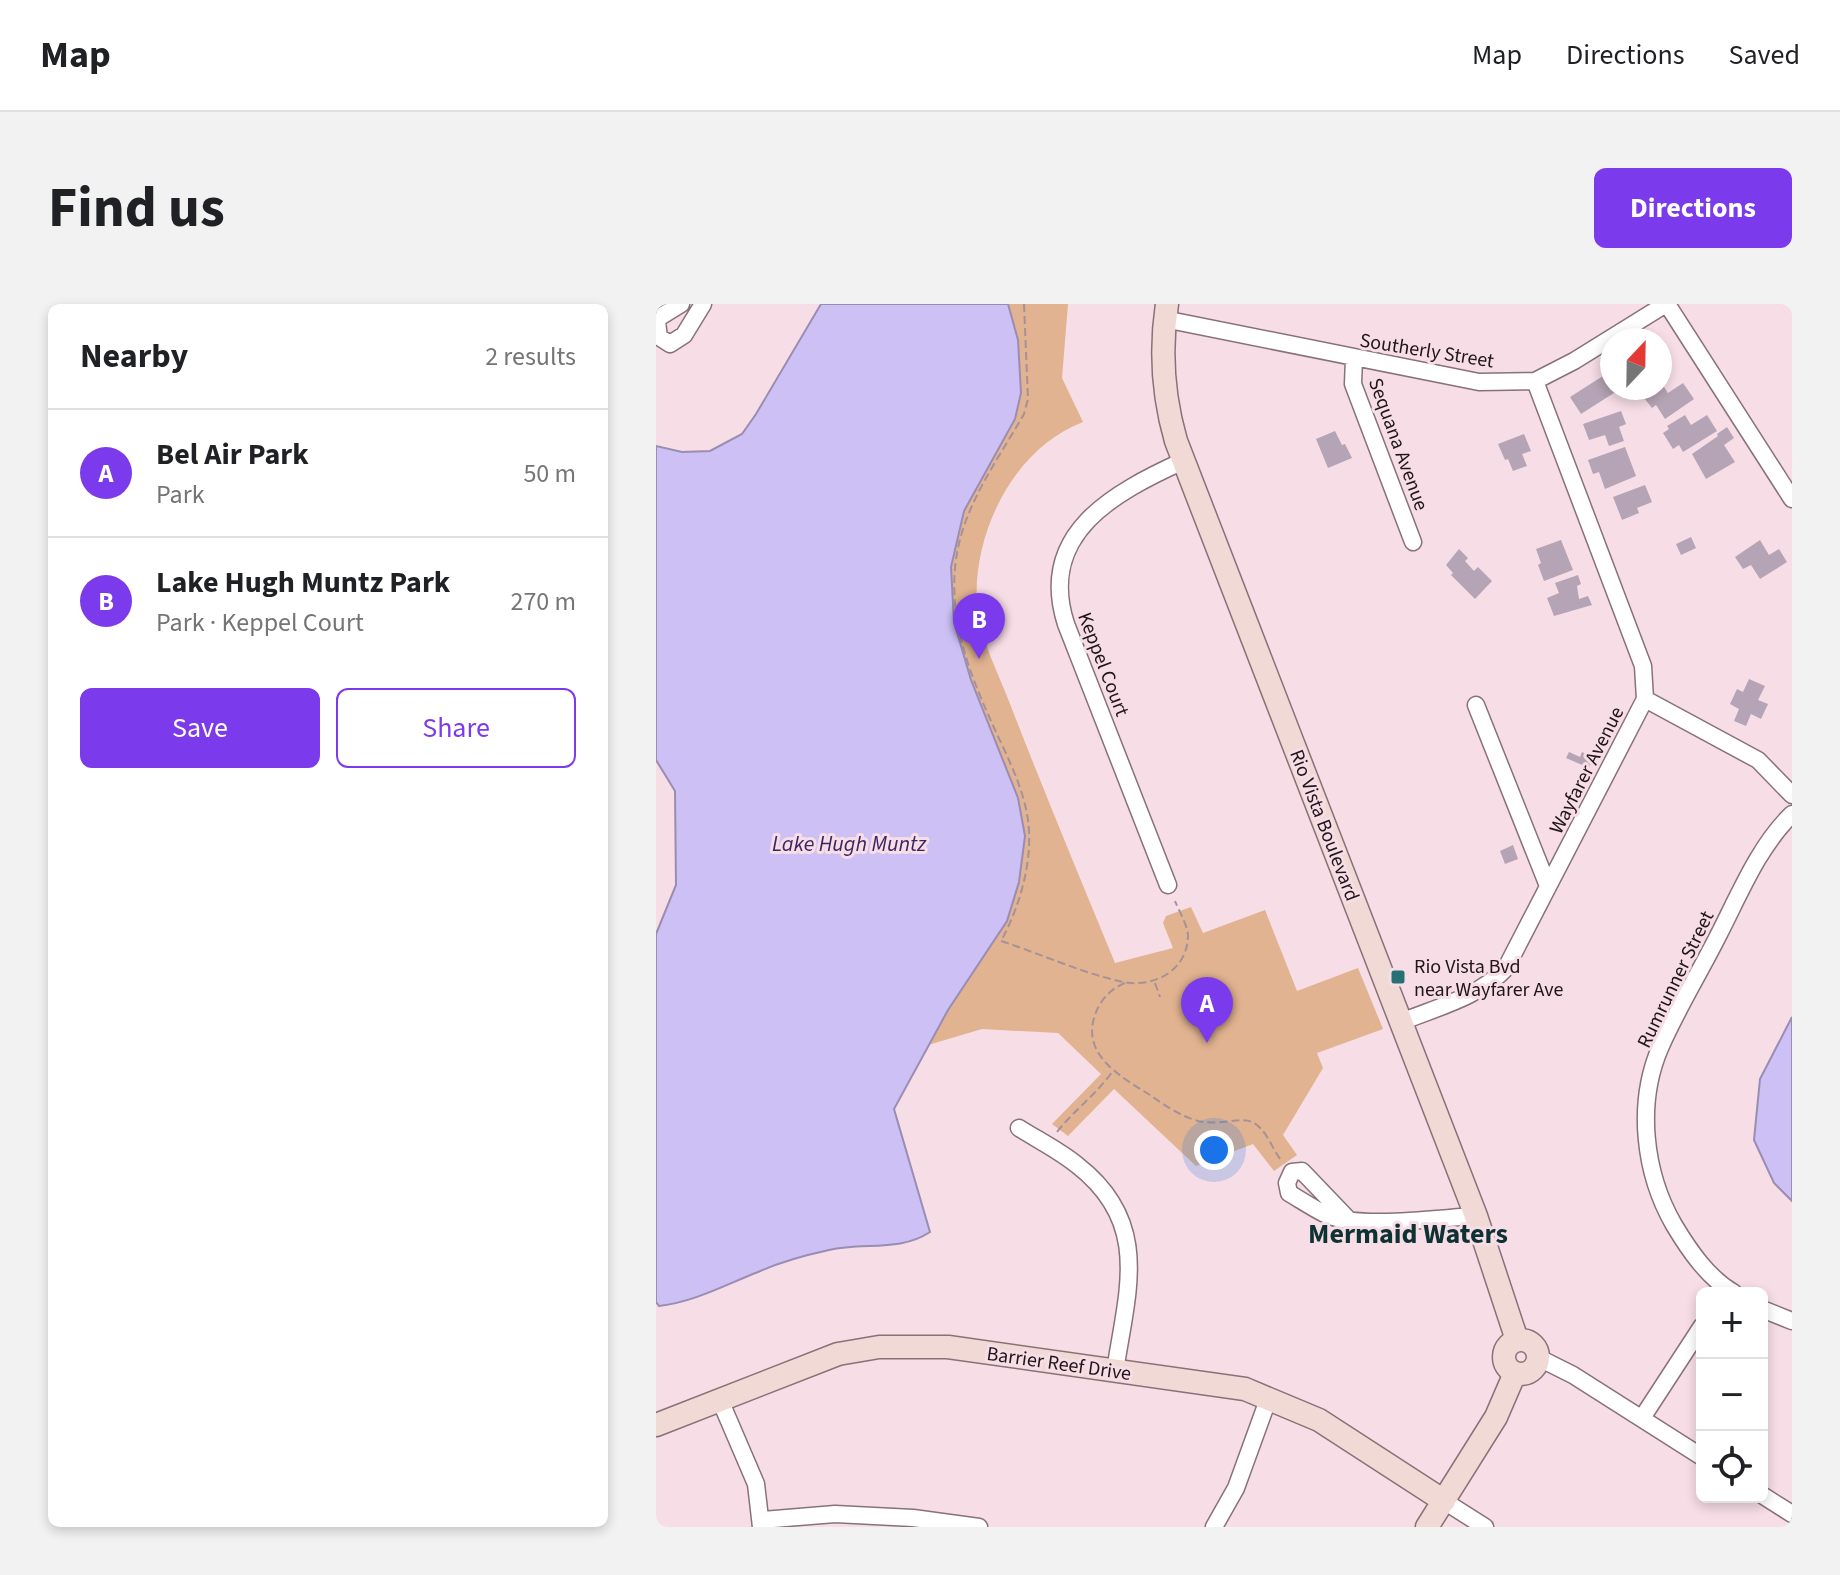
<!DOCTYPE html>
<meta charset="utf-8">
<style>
:root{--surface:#fff;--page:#f2f2f2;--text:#202124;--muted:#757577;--line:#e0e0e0;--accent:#7c3aed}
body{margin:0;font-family:"Source Sans 3",sans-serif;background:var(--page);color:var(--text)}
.controls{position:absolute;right:24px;bottom:24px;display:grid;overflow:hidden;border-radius:12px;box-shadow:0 4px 12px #0003}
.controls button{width:72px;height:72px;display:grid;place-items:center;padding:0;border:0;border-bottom:2px solid var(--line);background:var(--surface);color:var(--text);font:40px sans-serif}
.compass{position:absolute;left:944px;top:24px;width:72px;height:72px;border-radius:50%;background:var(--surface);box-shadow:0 4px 12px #0003;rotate:22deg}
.you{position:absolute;left:558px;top:846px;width:28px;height:28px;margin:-20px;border:6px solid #fff;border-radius:50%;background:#1a73e8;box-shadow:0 0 0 12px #1a73e833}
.badge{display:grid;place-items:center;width:52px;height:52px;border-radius:50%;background:var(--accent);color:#fff;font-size:26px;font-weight:700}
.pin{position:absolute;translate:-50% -66px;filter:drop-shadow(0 2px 4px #0008)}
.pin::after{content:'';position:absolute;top:42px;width:28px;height:24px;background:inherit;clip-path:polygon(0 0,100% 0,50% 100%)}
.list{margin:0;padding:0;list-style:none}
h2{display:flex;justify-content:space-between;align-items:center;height:104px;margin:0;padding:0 32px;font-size:34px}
h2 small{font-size:26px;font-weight:400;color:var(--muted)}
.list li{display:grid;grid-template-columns:52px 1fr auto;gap:24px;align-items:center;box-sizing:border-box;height:128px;padding:0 32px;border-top:2px solid var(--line)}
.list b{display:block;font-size:30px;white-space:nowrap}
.list p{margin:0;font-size:26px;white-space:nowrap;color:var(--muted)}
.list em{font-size:26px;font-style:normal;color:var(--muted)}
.actions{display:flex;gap:16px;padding:24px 32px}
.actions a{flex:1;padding:18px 0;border:2px solid var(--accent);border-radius:12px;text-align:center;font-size:28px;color:var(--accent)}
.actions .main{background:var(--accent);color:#fff}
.icon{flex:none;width:44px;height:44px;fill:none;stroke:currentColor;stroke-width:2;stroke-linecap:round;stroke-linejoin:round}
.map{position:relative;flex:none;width:1136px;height:1223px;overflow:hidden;border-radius:12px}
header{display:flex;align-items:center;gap:48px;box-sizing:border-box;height:112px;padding:0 40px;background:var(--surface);border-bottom:2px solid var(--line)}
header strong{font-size:38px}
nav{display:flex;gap:44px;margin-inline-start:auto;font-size:28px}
.intro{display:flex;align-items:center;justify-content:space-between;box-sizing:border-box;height:192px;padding:0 48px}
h1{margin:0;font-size:56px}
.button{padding:20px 36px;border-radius:12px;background:var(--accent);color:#fff;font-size:28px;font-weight:700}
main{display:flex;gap:48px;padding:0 48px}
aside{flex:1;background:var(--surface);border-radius:12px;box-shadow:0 4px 12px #0003}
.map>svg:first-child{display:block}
.green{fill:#e1b390}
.water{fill:#cdc0f5;stroke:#998db3;stroke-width:2}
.building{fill:#b5a4b5}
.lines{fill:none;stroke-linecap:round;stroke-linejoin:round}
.street-casing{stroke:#887178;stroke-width:19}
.secondary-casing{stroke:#887178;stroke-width:25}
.path{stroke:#a59298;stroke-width:2;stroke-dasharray:8 4;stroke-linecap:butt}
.street{stroke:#fff;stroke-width:16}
.secondary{stroke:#f1d9d6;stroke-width:22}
.poi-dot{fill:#267076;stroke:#f7dde5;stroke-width:3}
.labels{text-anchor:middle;stroke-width:6;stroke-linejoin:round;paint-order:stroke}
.street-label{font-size:20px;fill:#1f1619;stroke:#f7dde5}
.poi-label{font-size:20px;fill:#1f1619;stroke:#f7dde5;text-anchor:start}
.water-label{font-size:22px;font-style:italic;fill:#3b2664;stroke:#f7dde5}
.district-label{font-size:28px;font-weight:bold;fill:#0e3134;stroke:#f7dde5}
</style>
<header>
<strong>Map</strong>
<nav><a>Map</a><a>Directions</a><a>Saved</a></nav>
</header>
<div class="intro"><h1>Find us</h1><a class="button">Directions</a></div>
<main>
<aside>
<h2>Nearby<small>2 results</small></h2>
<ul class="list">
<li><span class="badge">A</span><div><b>Bel Air Park</b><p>Park</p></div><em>50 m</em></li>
<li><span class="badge">B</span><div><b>Lake Hugh Muntz Park</b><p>Park · Keppel Court</p></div><em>270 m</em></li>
</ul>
<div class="actions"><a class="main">Save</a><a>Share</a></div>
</aside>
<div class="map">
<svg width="1136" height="1223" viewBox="0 0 1136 1223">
<rect width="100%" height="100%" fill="#f7dde5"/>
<path class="green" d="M352,0H412L406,74L427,118C358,144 316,229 321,301C324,336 344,372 356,405C389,490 424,574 459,659L517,644L507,619L510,612L535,603L547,629L609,606L641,687L702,664L727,725L661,749L667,764L627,831L641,851L618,867L597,840L540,862L458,785L412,832L396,820L445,770L402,729L326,725L272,741L292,706L369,532L362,494L315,376L298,317L295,263L308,207L344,142L365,89L362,36Z"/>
<path class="water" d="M165,0H352L362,36L365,89L359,115L308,207L295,263L298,318L315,376L362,494L369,532L363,578L351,617L292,706L238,805L274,928C244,948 208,938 173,946C150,951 124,958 102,968C69,981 38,998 3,1002L0,998V630L20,581L19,487L0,456V142L26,148L54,147L86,130L100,110Z
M1136,713V897L1118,879L1098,836L1104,775Z"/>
<path class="building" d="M950,70L956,84L961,87L925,110L914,93Z
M1004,77L1012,89L1027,79L1038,95L1009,115L1000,101L996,104L988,94L993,91L990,86L993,84H1004Z
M965,107L970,120L963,123L968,137L953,142L949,131L933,136L927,120Z
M1029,111L1035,121L1051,111L1061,127L1027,148L1023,141L1017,145L1007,129L1013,125L1011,122Z
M1071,123L1078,134L1068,141L1079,158L1050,175L1036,150L1062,132L1061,130Z
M679,127L686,141L689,140L696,154L672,164L660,135Z
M868,130L875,147L866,150L871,162L857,167L852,155L849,156L842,140Z
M969,143L980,172L949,185L943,168L937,170L932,156Z
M989,181L996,198L981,204L983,209L966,216L957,193Z
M1035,233L1040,244L1025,251L1020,240Z
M905,236L917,266L888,277L882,261L885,259L880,245Z
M1104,236L1113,251L1123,245L1131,258L1104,275L1095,261L1087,265L1079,253Z
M803,245L812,254L809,257L818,267L822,263L836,277L819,295L795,271L797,269L790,261Z
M922,271L925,280L921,282L923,295L932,292L936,301L898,312L891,294L903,289L899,279Z
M1093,375L1109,382L1102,396L1112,400L1105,415L1095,410L1090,422L1078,417L1083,405L1074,400L1081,385L1087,388Z
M913,448L924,453L926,448L938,453L933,464L910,454Z
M857,541L862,555L849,560L844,547Z"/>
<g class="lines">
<g class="street-casing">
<path id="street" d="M25,0L4,13L1,18L3,33L14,40L28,31L47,0
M1011,0L1136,195
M508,15L823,78L879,77L918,57L1010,0
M698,54L697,80L757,238
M989,395L1102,456L1136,491
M820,401L892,582
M512,581L410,320C381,230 457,189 527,157
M745,718C782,703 823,693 850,664L989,395L987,362L879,77
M363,824C382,836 404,847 421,861C496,919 471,987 459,1067
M692,915L646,867L636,868L631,879L633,889C645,896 658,905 671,911C704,925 782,914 820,912
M1078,989C1052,974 1033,946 1018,921C988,869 980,800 1004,744C1021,705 1044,668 1063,630C1084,589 1103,542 1136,510
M1106,1005L1136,1017
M883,1054L917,1071L1046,1153
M64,1096L100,1180L105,1223
M986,1114L1046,1022
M1106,1191L1136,1210
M788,1197L829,1223
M105,1216L179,1210L257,1214L323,1223
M558,1223L580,1184L613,1093"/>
</g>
<g class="secondary-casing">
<path id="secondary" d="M511,0C504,46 507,92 520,137L820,912L861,1036
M848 1053a17 17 0 1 1 34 0a17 17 0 1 1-34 0Z
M0,1121L182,1050L223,1043H292L589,1085L663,1116L788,1197
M771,1223L840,1113L859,1069"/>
</g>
<path class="path" d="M368,0L372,95L368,110C340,159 304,206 299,264C294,322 316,376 340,428C354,458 371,492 373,526C375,563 363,604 345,637C385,650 426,669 467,678C499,684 532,666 532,631C531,620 523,607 519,597
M469,679C454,685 443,697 438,714C427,752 465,773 494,791C507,800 521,810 536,815C558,824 584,812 596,818C610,824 616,845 625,856
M499,679L504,693
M401,828C418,806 440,791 456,768"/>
<use href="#street" class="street"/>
<use href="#secondary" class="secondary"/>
</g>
<rect class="poi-dot" x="734" y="665" width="16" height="16" rx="4"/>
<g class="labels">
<g class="street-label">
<text transform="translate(771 46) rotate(9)" y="7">Southerly Street</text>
<text transform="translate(743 140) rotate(70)" y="7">Sequana Avenue</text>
<text transform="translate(448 360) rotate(69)" y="7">Keppel Court</text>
<text transform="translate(930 466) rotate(-63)" y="7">Wayfarer Avenue</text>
<text transform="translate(669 521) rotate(69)" y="7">Rio Vista Boulevard</text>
<text transform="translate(1019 675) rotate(-64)" y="7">Rumrunner Street</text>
<text transform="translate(403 1059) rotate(8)" y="7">Barrier Reef Drive</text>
</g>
<g class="poi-label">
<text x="758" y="669">Rio Vista Bvd<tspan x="758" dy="23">near Wayfarer Ave</tspan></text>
</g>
<g class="water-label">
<text x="193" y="547">Lake Hugh Muntz</text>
</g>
<g class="district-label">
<text x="752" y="939">Mermaid Waters</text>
</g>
</g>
</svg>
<div class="controls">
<button>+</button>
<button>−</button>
<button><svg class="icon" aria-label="locate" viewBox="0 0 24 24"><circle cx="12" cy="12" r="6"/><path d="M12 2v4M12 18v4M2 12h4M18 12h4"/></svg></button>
</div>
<svg class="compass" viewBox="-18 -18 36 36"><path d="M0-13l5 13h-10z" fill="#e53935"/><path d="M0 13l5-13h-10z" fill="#757577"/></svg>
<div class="you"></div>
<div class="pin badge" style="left:551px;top:739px">A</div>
<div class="pin badge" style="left:323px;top:355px">B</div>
</div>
</main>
